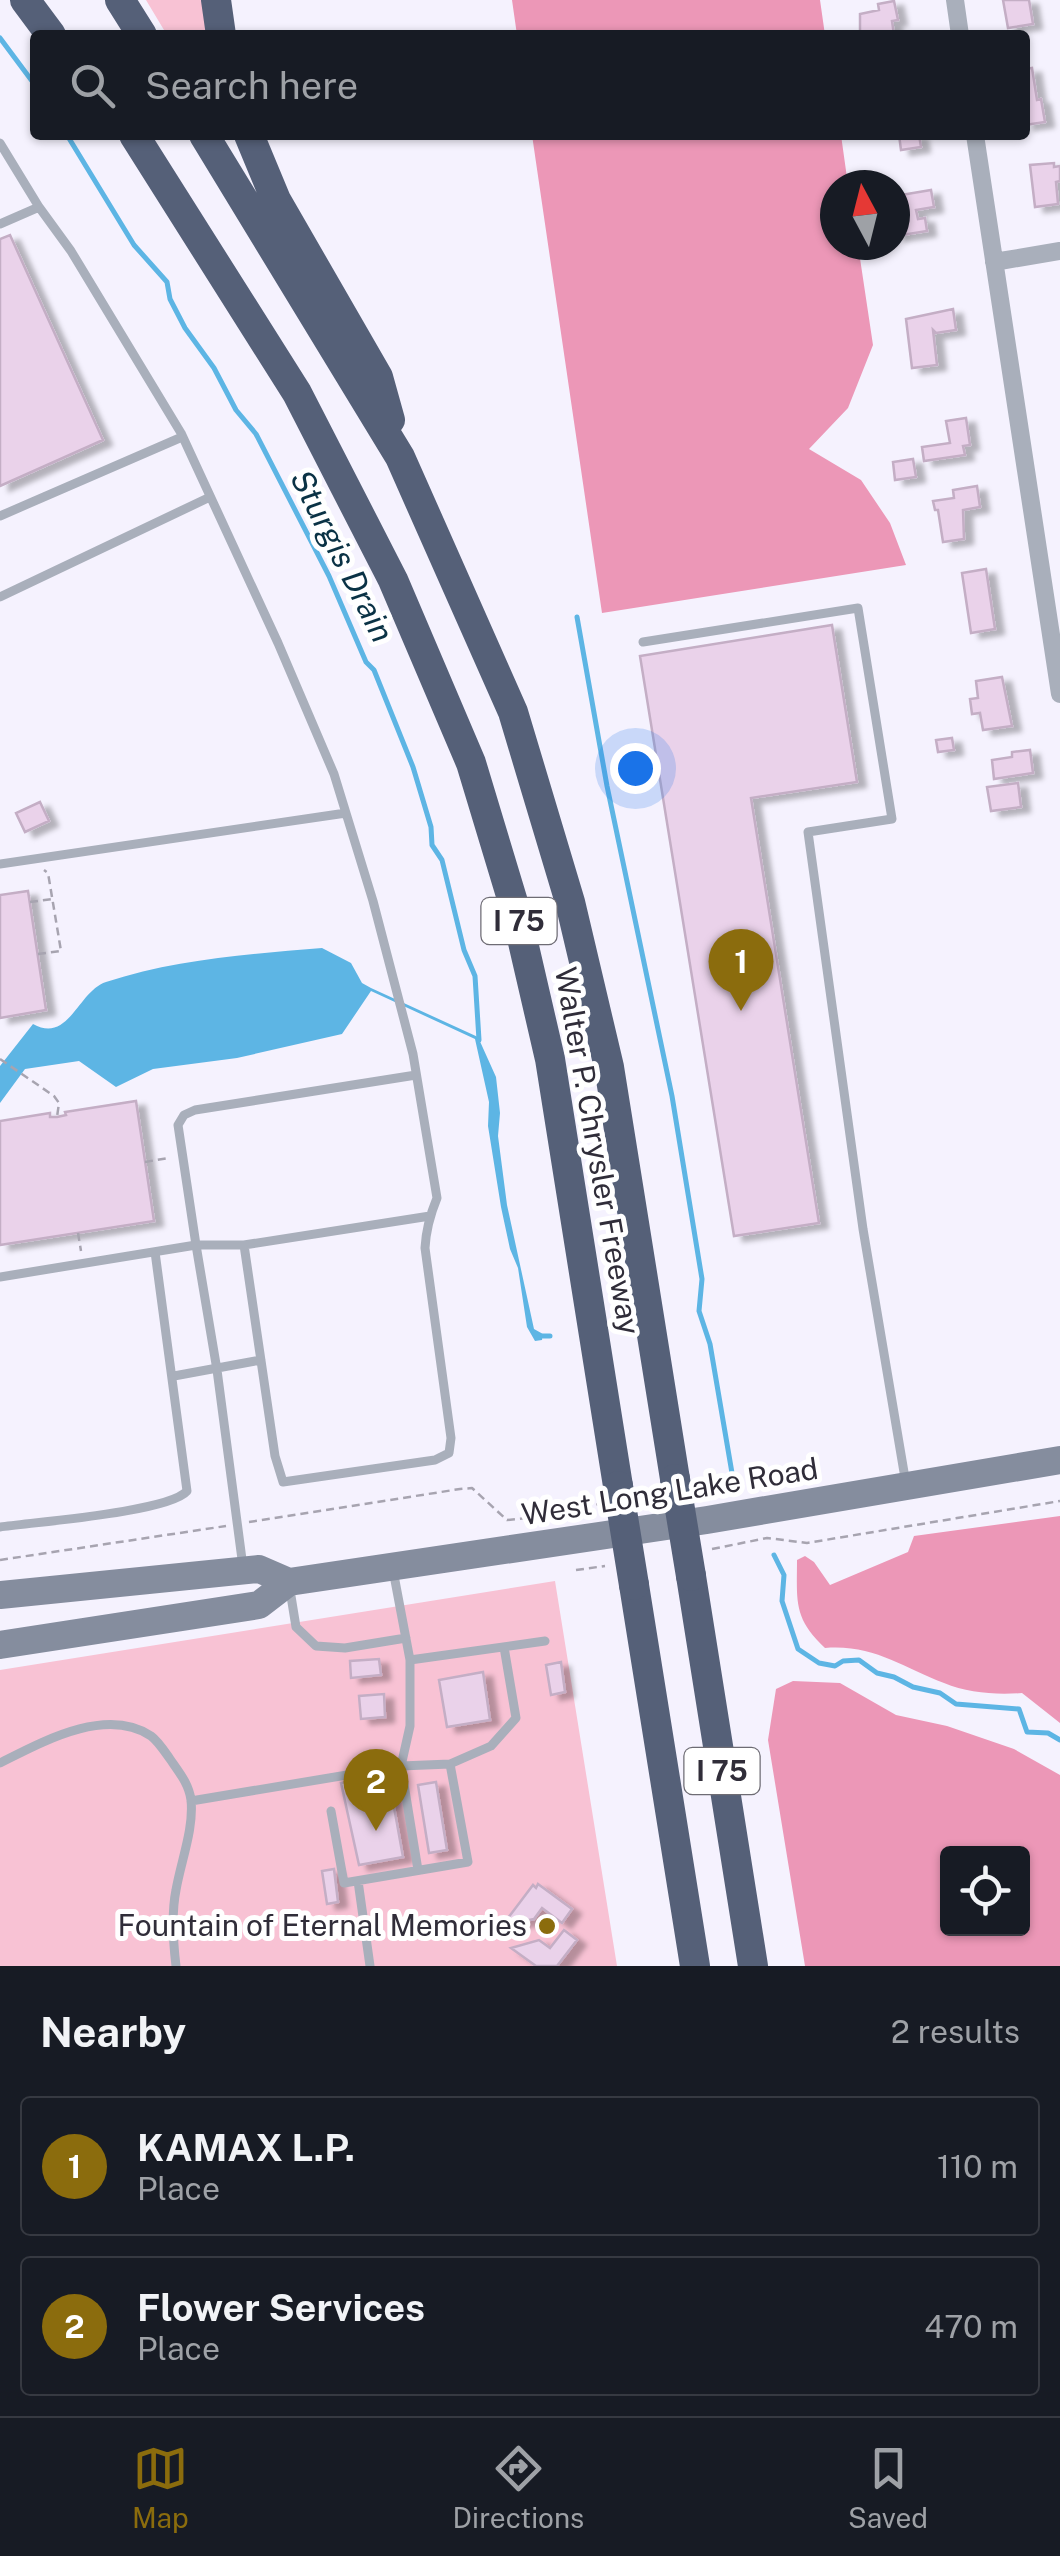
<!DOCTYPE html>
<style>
:root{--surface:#171b24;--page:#242831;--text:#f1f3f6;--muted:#9ea1a6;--line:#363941;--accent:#8b6c0d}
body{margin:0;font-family:"Public Sans",sans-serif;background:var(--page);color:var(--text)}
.controls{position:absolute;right:30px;bottom:30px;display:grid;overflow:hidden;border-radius:10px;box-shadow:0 2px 8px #0004}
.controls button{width:90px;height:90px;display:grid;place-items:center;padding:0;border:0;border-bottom:2px solid var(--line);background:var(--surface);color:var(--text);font:50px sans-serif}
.compass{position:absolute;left:820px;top:170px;width:90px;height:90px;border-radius:50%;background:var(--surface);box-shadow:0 2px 8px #0004;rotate:353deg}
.you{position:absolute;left:635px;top:768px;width:35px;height:35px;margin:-25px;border:8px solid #fff;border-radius:50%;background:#1a73e8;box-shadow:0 0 0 15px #1a73e833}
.badge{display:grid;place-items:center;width:65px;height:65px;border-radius:50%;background:var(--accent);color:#fff;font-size:32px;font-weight:700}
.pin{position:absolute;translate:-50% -82px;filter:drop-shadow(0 2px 5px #0008)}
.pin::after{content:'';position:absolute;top:52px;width:35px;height:30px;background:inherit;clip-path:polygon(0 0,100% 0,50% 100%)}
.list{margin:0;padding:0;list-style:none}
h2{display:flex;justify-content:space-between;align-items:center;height:130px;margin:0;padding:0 40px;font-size:42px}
h2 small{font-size:32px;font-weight:400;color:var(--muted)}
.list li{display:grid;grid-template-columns:65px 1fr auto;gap:30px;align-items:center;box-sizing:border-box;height:140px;margin:0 20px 20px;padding:0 20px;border:2px solid var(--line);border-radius:10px}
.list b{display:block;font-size:38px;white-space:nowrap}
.list p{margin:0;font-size:32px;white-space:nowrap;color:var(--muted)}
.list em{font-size:32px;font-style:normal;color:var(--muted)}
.icon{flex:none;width:55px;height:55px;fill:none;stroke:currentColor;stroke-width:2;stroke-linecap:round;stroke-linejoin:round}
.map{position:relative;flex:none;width:1060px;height:1966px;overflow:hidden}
.search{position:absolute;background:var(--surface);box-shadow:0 2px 8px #0004;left:30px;right:30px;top:30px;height:110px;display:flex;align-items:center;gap:25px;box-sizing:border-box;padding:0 35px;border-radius:10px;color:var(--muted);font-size:38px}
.sheet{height:450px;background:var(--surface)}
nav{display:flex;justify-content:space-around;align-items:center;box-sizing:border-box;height:140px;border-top:2px solid var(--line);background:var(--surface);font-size:28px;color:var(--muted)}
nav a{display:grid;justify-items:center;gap:5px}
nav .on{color:var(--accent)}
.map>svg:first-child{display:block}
.green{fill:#f8c2d4}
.forest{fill:#ec97b7;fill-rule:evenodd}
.water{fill:#5db5e4}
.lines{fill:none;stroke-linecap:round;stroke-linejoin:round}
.stream{stroke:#5db5e4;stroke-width:5}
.building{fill:#ead2ea;stroke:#c4aec5;stroke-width:2.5;filter:url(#shadow)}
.path{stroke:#a7a4b0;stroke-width:2.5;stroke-dasharray:8 5;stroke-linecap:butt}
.lane{stroke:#a9afbb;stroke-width:9}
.street{stroke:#a9afbb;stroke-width:18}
.secondary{stroke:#858d9e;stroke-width:28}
.highway{stroke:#556078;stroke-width:30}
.highway-bridge{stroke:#556078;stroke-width:30}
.poi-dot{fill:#8b6c0d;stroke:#fff;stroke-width:4}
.labels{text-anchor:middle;stroke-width:10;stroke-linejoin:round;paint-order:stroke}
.shield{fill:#fff;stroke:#6e6c74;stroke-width:2.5}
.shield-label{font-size:28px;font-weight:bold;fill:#302d39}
.street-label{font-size:30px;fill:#302d39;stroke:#fff}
.poi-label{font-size:30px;fill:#302d39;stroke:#fff;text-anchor:end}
.water-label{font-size:32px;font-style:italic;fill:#0a3245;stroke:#fff}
</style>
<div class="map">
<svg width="1060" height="1966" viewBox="0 0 1060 1966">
<defs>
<filter id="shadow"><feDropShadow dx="9" dy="5" stdDeviation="2.5" flood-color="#0004"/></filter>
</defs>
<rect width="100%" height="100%" fill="#f5f2fe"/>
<path class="green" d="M146,0H203L208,35H167Z
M555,1581L617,1966H0V1670Z"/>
<path class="forest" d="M512,0H820L825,35H517Z
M532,135H841L848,185H835V245H858L873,345L848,408L809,449L861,480L890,523L906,565L602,613Z
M1060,1516V1723L1022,1693C996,1695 968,1693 944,1683C902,1667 873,1644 825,1648C793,1618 797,1601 797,1560L805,1556L814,1562L830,1585L908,1552L914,1536Z
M793,1681L840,1683L896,1715L947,1726L1014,1749L1060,1775V1966H805L768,1740L776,1689ZM948,1854H1022V1928H948Z"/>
<path class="water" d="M322,948L351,963L362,983L371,988L478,1037L496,1077L500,1113L498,1136L507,1205L534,1329L543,1334L542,1340L535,1341L527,1327L518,1268L510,1249L501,1207L488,1126L489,1102L475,1039L371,991L342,1034L237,1058L153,1069L116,1087L79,1061L25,1069L0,1103V1066L33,1024C69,1044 78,991 106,982C176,959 250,954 322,948Z"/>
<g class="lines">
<path class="stream" d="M0,38L35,85
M67,135L134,245L167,282L170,299L185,328L214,368L236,410L256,434L329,576L366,662L374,670L413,767L431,827L432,845L442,860L464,950L475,976L479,1040
M577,617L607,786L672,1096L702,1279L699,1311L710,1344L732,1473
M543,1336H550
M774,1555L784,1575L782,1601L798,1649L819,1663L835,1666L843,1661L859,1660L877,1673L894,1677L913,1687L940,1693L956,1704L1019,1709L1027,1732L1048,1733L1060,1740"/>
</g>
<path class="building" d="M1003,0H1029L1033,24L1008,28Z
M894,1L898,20L892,21L894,35H860V14L879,10L878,4Z
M1032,68L1037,100L1041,99L1045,122L1025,125V69Z
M899,135H919L921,147L901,150Z
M1054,163V167L1060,166V181L1056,182L1058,204L1035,207L1030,165Z
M931,190L934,207L916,210L918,219L925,218L927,231L896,236L895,196Z
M10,235L103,440L0,486V239Z
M953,309L956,330L936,333L933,330L937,365L912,368L906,319Z
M966,418L970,445L963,446L965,455L924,461L922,447L950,443L946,421Z
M913,459L916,477L895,480L893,462Z
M977,486L980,507L963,510L964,539L943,542L938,510H935L933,501L954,498L953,490Z
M986,569L995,629L971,633L962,573Z
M832,625L857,782L751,798L819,1223L734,1236L640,656Z
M1002,677L1012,726L983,730L980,713L972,714L970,699L978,698L976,681Z
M952,738L954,750L938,752L936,740Z
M1030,750L1033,773L994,779L992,760L1012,757V752Z
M1018,783L1021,807L991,811L987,787Z
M40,802L49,821L25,832L16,813Z
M28,891L46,1010L0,1018V895Z
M136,1101L154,1221L0,1245V1121L50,1113V1117H57L66,1115L65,1112Z
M379,1659L381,1675L351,1678L350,1661Z
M561,1662L565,1692L551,1695L546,1665Z
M483,1672L490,1720L447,1727L439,1680Z
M384,1694L385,1717L361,1719L359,1696Z
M388,1774L403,1857L359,1865L341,1783Z
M436,1782L447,1850L429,1853L418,1785Z
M334,1869L338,1902L327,1904L322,1871Z
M538,1884L572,1909L562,1923L542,1908L534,1919L509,1924L508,1918L533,1885L536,1888Z
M564,1930L577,1940L557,1966H536L511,1948L539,1940L550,1948Z"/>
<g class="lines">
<path class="path" d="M30,902L52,899
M38,954L61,951L48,873L44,870
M0,1059L54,1096L59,1103L57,1117
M145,1162L168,1158
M78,1233L81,1251
M701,1489L744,1486
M249,1522L460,1489L472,1488L507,1520L551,1516L599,1504
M712,1549L767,1538L807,1543L1060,1501
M0,1560L226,1526
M576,1570L605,1566"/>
<path class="lane" d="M0,143L39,207L0,224
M39,207L71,251L181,433L278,643L334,774L373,901L413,1054L437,1198C430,1215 426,1229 425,1248L451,1438L449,1453L435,1460L283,1482L275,1456L244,1245L430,1216
M0,516L182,437
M0,597L210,497
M643,642L858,608L892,819L808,832L863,1229L906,1484
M0,864L346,813
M244,1245H196L178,1125L184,1115L195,1110L416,1075
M0,1277L196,1245L217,1370L243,1567
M174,1376L261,1360
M0,1527C35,1522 169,1512 187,1491L155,1252
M393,1570L410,1660V1726L401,1766L418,1870
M290,1590L296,1627L316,1646L345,1648L406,1638
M410,1660L545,1641
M0,1763C42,1742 106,1706 151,1736C158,1741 165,1752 170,1759C179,1772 189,1784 191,1800C194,1829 181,1861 176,1890C171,1915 173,1941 176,1966
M191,1801L401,1766L450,1764L491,1746L516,1718L504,1647
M331,1811L344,1883L468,1862L450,1764
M358,1881L370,1966"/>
<path class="street" d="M955,0L960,35
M975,135L1060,694
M994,262L1060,251"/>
<path class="secondary" d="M0,1595L259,1569L289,1582
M0,1645L259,1605L289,1582L707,1520L1060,1460"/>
<path class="highway" d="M25,0L51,35
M120,0L142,35
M216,0L221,35
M134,135L297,393L393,580L471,763L516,912L550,1059L618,1486
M204,135L400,457L513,712L570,902L609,1067L675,1479
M249,135L276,200L378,377L390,420
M691,1576L753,1966
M634,1585L695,1966"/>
<path class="highway-bridge" d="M675,1479L691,1576
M618,1486L634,1585"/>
</g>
<circle class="poi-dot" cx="547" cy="1926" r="10"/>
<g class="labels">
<g class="shield">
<rect x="481.5" y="898" width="75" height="46" rx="8"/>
<rect x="684.5" y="1748" width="75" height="46" rx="8"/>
</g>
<g class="shield-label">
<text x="519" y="931">I 75</text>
<text x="722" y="1781">I 75</text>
</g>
<g class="street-label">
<text transform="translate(597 1151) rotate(80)" y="10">Walter P. Chrysler Freeway</text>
<text transform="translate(670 1492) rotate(-9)" y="10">West Long Lake Road</text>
</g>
<g class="poi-label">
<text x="527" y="1936">Fountain of Eternal Memories</text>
</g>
<g class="water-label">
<text transform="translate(342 556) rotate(63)" y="11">Sturgis Drain</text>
</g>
</g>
</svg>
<div class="controls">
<button><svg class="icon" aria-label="locate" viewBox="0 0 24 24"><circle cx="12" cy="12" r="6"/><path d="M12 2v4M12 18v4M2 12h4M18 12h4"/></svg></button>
</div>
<svg class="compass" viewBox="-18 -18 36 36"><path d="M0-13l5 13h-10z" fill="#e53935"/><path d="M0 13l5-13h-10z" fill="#9ea1a6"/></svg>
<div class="you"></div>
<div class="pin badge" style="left:741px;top:1011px">1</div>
<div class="pin badge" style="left:376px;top:1831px">2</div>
<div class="search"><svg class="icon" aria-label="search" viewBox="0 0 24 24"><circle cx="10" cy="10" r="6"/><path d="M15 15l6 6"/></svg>Search here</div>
</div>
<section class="sheet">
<h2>Nearby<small>2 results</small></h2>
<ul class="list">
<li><span class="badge">1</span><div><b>KAMAX L.P.</b><p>Place</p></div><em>110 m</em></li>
<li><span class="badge">2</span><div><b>Flower Services</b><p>Place</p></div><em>470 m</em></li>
</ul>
</section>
<nav>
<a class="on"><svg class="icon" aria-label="map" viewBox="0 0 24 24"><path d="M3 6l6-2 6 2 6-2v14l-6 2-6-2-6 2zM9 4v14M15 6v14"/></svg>Map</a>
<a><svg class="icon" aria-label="directions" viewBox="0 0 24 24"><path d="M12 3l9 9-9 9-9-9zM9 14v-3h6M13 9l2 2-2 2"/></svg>Directions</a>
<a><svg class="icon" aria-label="saved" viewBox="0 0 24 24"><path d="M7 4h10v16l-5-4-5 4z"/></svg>Saved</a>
</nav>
